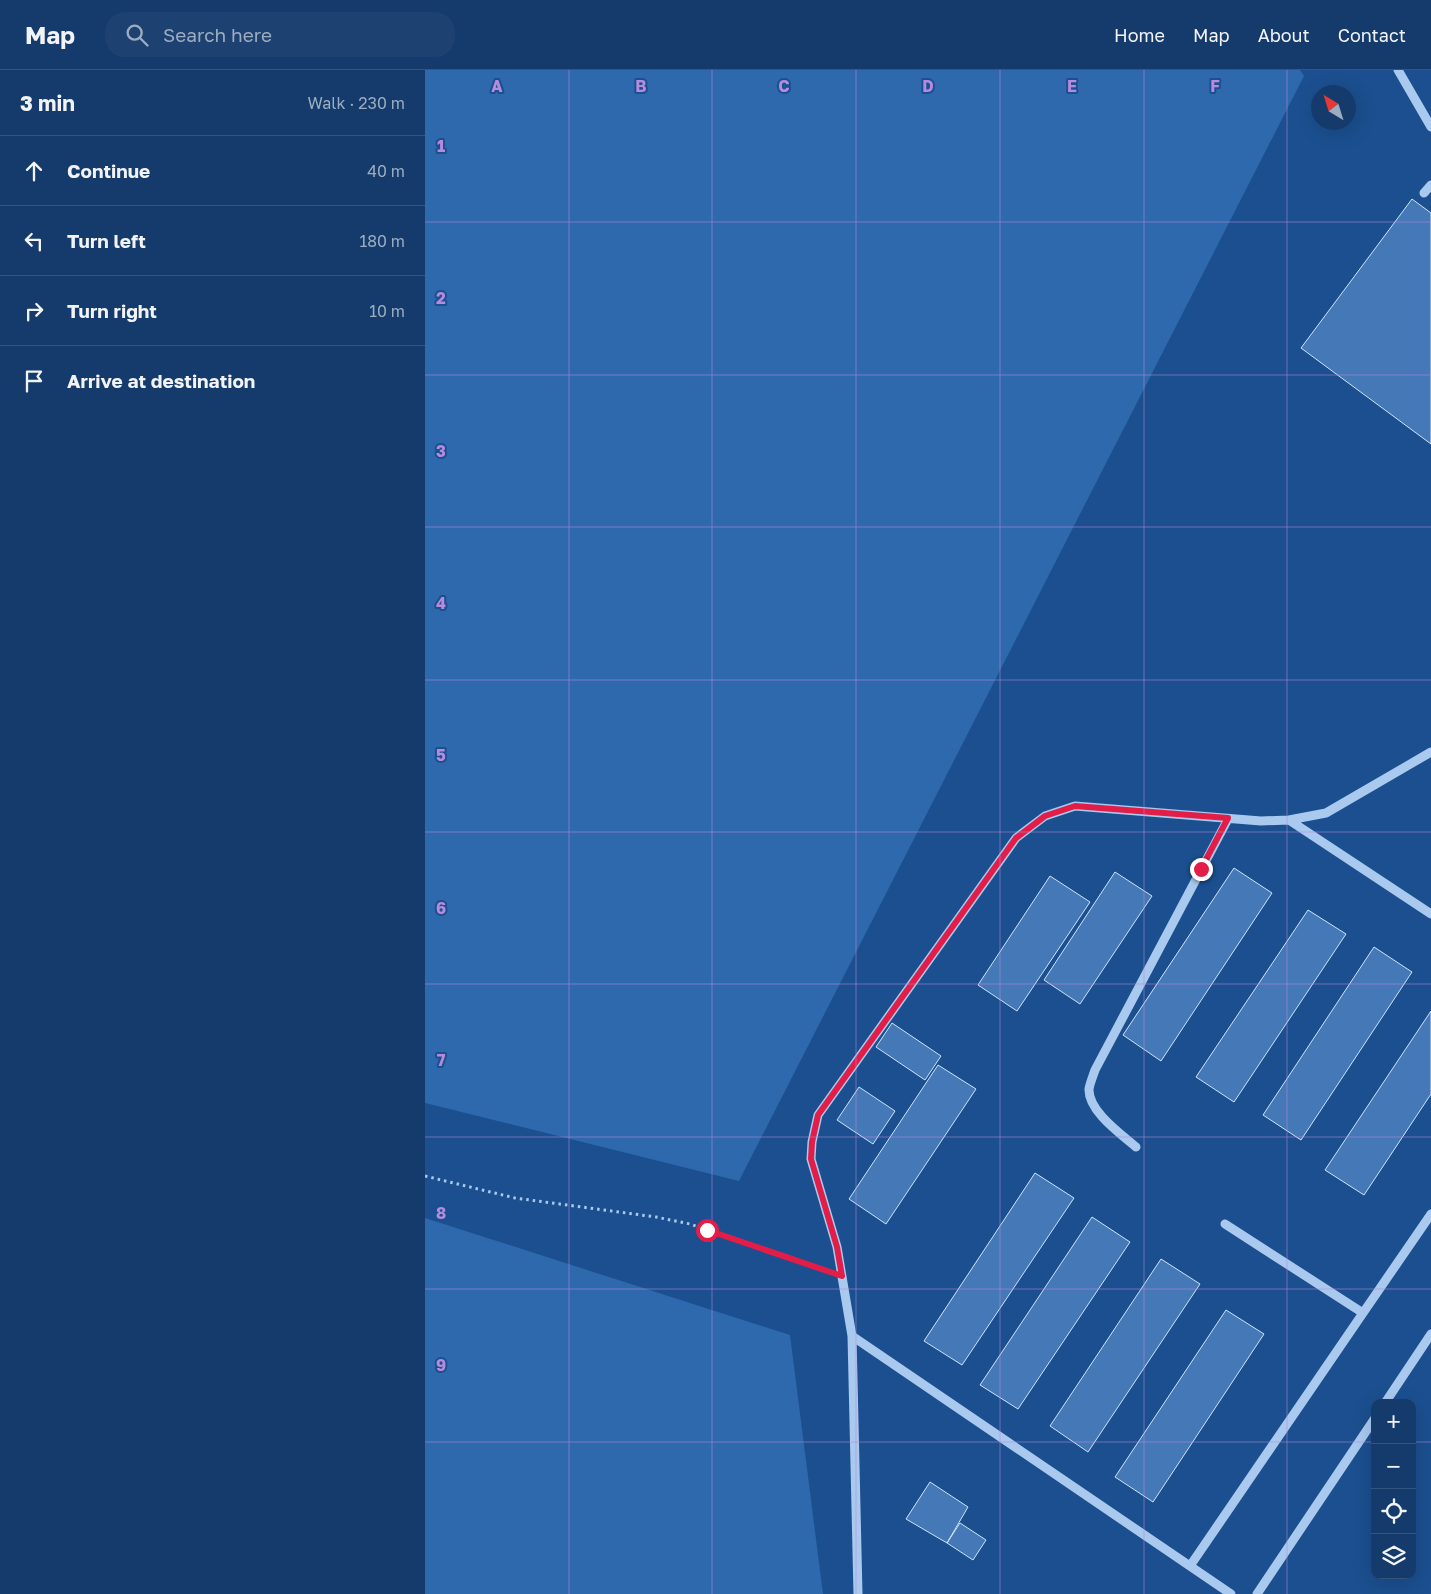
<!DOCTYPE html>
<meta charset="utf-8">
<style>
:root{--surface:#143b6b;--page:#1d4271;--text:#f1f3f6;--muted:#9dadc1;--line:#33557e}
body{margin:0;font-family:"Golos Text",sans-serif;background:var(--page);color:var(--text)}
.controls{position:absolute;right:15px;bottom:15px;display:grid;overflow:hidden;border-radius:10px;box-shadow:0 5px 20px #0002}
.controls button{width:45px;height:45px;display:grid;place-items:center;padding:0;border:0;border-bottom:1px solid var(--line);background:var(--surface);color:var(--text);font:25px sans-serif}
.compass{position:absolute;left:886px;top:15px;width:45px;height:45px;border-radius:50%;background:var(--surface);box-shadow:0 5px 20px #0002;rotate:322deg}
.stop{position:absolute;width:15px;height:15px;margin:-11px;border:4px solid #e11d48;border-radius:50%;background:#fff}
.stop.end{background:#e11d48;border-color:#fff;box-shadow:0 1px 5px #0008}
.list{margin:0;padding:0;list-style:none}
h2{display:flex;justify-content:space-between;align-items:center;height:65px;margin:0;padding:0 20px;font-size:21px}
h2 small{font-size:16px;font-weight:400;color:var(--muted)}
.list li{display:grid;grid-template-columns:32px 1fr auto;gap:15px;align-items:center;box-sizing:border-box;height:70px;padding:0 20px;border-top:1px solid var(--line)}
.list b{display:block;font-size:19px;white-space:nowrap}
.list em{font-size:16px;font-style:normal;color:var(--muted)}
.icon{flex:none;width:28px;height:28px;fill:none;stroke:currentColor;stroke-width:2;stroke-linecap:round;stroke-linejoin:round}
.map{position:relative;flex:none;width:1006px;height:1524px;overflow:hidden}
header{display:flex;align-items:center;gap:30px;box-sizing:border-box;height:70px;padding:0 25px;background:var(--surface);border-bottom:1px solid var(--line)}
header strong{font-size:24px}
nav{display:flex;gap:28px;margin-inline-start:auto;font-size:18px}
.search{width:350px;height:45px;background:var(--page);display:flex;align-items:center;gap:12px;box-sizing:border-box;padding:0 18px;border-radius:20px;color:var(--muted);font-size:19px}
main{display:flex}
aside{flex:1;background:var(--surface)}
.map>svg:first-child{display:block}
.green{fill:#2e69ad}
.building{fill:#4478b7;stroke:#cfe3fa}
.lines{fill:none;stroke-linecap:round;stroke-linejoin:round}
.path{stroke:#a9c9ee;stroke-width:3;stroke-dasharray:2.5 4;stroke-linecap:butt}
.minor{stroke:#a9c9ee;stroke-width:9}
.route{stroke:#e11d48;stroke-width:6}
.grid{fill:none;stroke:#b68bdc;stroke-width:1;stroke-opacity:0.55}
.grid-label{font-size:16px;text-anchor:middle;font-weight:bold;fill:#b68bdc;stroke:#1b4f8f;stroke-width:4;stroke-linejoin:round;paint-order:stroke}
</style>
<header>
<strong>Map</strong>
<div class="search"><svg class="icon" aria-label="search" viewBox="0 0 24 24"><circle cx="10" cy="10" r="6"/><path d="M15 15l6 6"/></svg>Search here</div>
<nav><a>Home</a><a>Map</a><a>About</a><a>Contact</a></nav>
</header>
<main>
<aside>
<h2>3 min<small>Walk · 230 m</small></h2>
<ul class="list">
<li><svg class="icon" aria-label="ahead" viewBox="0 0 24 24"><path d="M12 20V5M6 11l6-6 6 6"/></svg><div><b>Continue</b></div><em>40 m</em></li>
<li><svg class="icon" aria-label="left" viewBox="0 0 24 24"><path d="M17 20v-9H6M10 6l-5 5 5 5"/></svg><div><b>Turn left</b></div><em>180 m</em></li>
<li><svg class="icon" aria-label="right" viewBox="0 0 24 24"><path d="M7 20v-9h11M14 6l5 5-5 5"/></svg><div><b>Turn right</b></div><em>10 m</em></li>
<li><svg class="icon" aria-label="arrive" viewBox="0 0 24 24"><path d="M6 21V4h12l-3 4 3 4H6"/></svg><div><b>Arrive at destination</b></div></li>
</ul>
</aside>
<div class="map">
<svg width="1006" height="1524" viewBox="0 0 1006 1524">
<rect width="100%" height="100%" fill="#1b4f8f"/>
<path class="green" d="M0,0H875L879,6L314,1111L0,1033Z
M0,1148L365,1265L398,1524H0Z"/>
<path class="building" d="M987,129L1006,143V374L876,278Z
M809,798L847,823L736,991L698,965Z
M690,802L727,826L655,934L619,910Z
M625,806L665,832L592,941L553,915Z
M883,840L921,864L809,1032L771,1007Z
M949,877L987,902L876,1070L838,1045Z
M1006,941V1024L939,1125L900,1100Z
M467,953L516,986L500,1010L451,977Z
M513,995L551,1019L461,1154L424,1129Z
M434,1017L470,1041L448,1074L412,1050Z
M610,1103L649,1128L537,1295L499,1271Z
M667,1147L705,1172L593,1339L555,1315Z
M736,1189L775,1214L663,1382L625,1356Z
M801,1240L839,1264L728,1432L690,1407Z
M505,1412L543,1437L522,1473L481,1449Z
M535,1453L561,1470L548,1490L522,1473Z"/>
<g class="lines">
<path class="path" d="M0,1106L90,1128L231,1147L265,1154L398,1199"/>
<path class="minor" d="M973,0L1006,57
M999,123L1006,115
M864,750L1006,844
M711,1077C696,1064 663,1041 664,1019C665,1013 668,1006 670,1000L803,749
M938,1243L1006,1144
M427,1266L806,1524
M960,1333L1006,1264
M765,1496L938,1243L800,1154
M433,1524L427,1266L412,1177L386,1089L387,1072L393,1045L591,768L620,746L650,736L836,751L864,750L901,743L1006,682
M832,1524L950,1348"/>
</g>
<g class="lines">
<path class="route" d="M282,1160L417,1206L412,1177L386,1089L387,1072L393,1045L591,768L620,746L650,736L803,748L776,799"/>
</g>
<path class="grid" d="M144,0V1524M287,0V1524M431,0V1524M575,0V1524M719,0V1524M862,0V1524M0,152H1006M0,305H1006M0,457H1006M0,610H1006M0,762H1006M0,914H1006M0,1067H1006M0,1219H1006M0,1372H950M987,1372H1006"/>
<g class="grid-label">
<text x="72" y="22">A</text>
<text x="216" y="22">B</text>
<text x="359" y="22">C</text>
<text x="503" y="22">D</text>
<text x="647" y="22">E</text>
<text x="790" y="22">F</text>
<text x="16" y="82">1</text>
<text x="16" y="234">2</text>
<text x="16" y="387">3</text>
<text x="16" y="539">4</text>
<text x="16" y="691">5</text>
<text x="16" y="844">6</text>
<text x="16" y="996">7</text>
<text x="16" y="1149">8</text>
<text x="16" y="1301">9</text>
</g>
</svg>
<div class="controls">
<button>+</button>
<button>−</button>
<button><svg class="icon" aria-label="locate" viewBox="0 0 24 24"><circle cx="12" cy="12" r="6"/><path d="M12 2v4M12 18v4M2 12h4M18 12h4"/></svg></button>
<button><svg class="icon" aria-label="layers" viewBox="0 0 24 24"><path d="M12 4l9 5-9 5-9-5zM3 14l9 5 9-5"/></svg></button>
</div>
<svg class="compass" viewBox="-18 -18 36 36"><path d="M0-13l5 13h-10z" fill="#e53935"/><path d="M0 13l5-13h-10z" fill="#9dadc1"/></svg>
<div class="stop" style="left:282px;top:1160px"></div>
<div class="stop end" style="left:776px;top:799px"></div>
</div>
</main>
